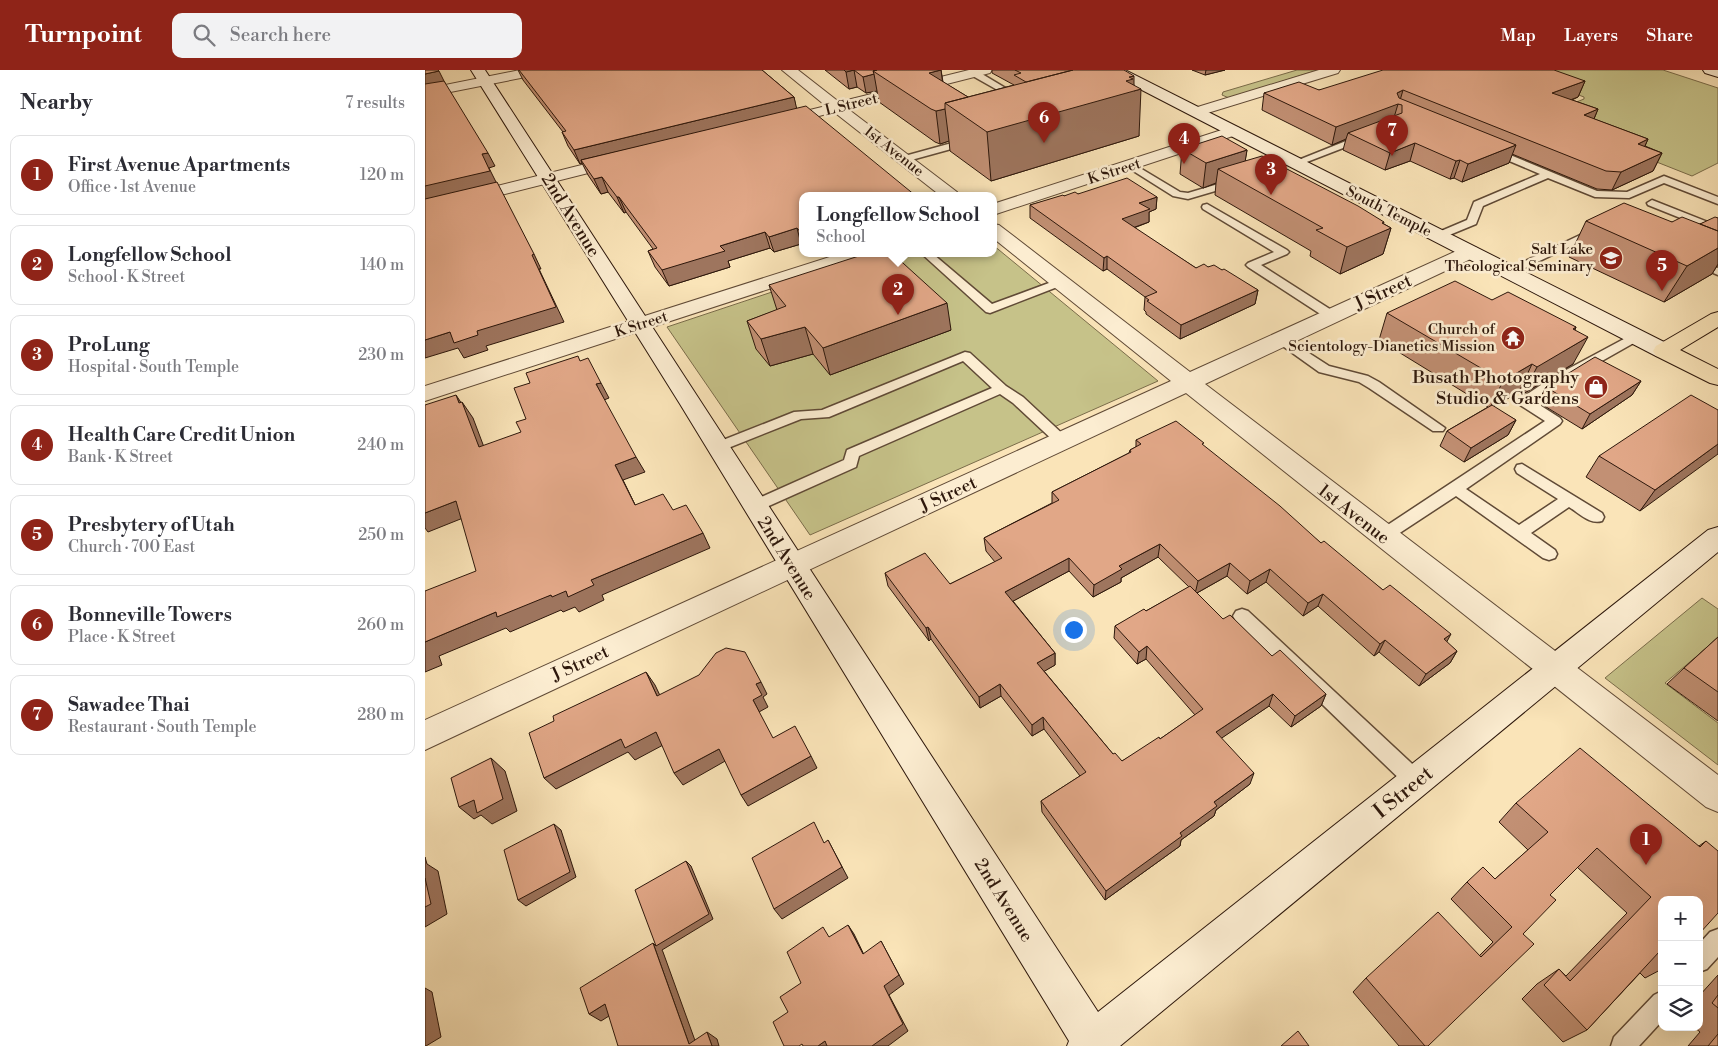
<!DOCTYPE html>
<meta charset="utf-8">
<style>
:root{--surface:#fff;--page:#f2f2f3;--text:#2b2b33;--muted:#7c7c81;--line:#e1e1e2;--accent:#8f2418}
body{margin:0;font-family:"Libre Bodoni",serif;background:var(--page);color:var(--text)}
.controls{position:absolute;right:15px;bottom:15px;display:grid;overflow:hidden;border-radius:10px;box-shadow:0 5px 20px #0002}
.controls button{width:45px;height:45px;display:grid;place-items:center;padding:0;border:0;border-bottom:1px solid var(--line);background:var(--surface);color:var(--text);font:25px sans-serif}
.you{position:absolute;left:648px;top:559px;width:18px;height:18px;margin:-12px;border:4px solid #fff;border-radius:50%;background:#1a73e8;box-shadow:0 0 0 8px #1a73e833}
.badge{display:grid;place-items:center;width:32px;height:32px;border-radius:50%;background:var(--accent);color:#fff;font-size:16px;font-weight:700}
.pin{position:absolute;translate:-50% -41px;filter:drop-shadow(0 1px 2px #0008)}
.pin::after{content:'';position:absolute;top:26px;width:18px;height:15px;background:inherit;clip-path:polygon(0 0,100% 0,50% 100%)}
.popup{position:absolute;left:374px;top:122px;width:198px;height:65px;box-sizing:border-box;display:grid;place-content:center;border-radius:10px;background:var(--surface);filter:drop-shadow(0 1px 4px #0005);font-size:16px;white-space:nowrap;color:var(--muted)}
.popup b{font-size:19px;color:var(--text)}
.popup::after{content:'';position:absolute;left:50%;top:100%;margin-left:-10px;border:10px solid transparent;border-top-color:var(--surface)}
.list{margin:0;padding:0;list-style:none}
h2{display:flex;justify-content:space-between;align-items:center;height:65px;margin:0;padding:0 20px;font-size:21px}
h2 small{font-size:16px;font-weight:400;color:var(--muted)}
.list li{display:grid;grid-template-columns:32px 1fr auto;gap:15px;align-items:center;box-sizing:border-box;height:80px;margin:0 10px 10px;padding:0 10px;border:1px solid var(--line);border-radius:10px}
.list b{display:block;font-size:19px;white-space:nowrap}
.list p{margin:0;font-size:16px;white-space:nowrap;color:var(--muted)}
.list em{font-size:16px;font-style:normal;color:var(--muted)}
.icon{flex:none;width:28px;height:28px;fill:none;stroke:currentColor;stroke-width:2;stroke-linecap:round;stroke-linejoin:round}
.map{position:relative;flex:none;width:1293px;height:976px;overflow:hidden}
header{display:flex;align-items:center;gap:30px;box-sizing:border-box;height:70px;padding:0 25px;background:var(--accent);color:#fff}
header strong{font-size:24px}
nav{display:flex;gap:28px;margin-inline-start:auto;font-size:18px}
.search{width:350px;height:45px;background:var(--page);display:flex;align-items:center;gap:12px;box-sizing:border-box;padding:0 18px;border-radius:10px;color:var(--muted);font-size:19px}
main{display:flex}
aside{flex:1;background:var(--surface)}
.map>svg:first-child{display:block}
.green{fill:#c6c289;stroke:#7a6c4a}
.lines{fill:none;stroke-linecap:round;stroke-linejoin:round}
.lane-casing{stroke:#604a36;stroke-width:3}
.street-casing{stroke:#604a36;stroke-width:2}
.secondary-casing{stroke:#2d170b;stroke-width:2}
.primary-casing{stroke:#2d170b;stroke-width:2}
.lane{fill:#fcedd1;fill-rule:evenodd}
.street{fill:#fcedd1;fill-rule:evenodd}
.secondary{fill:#fcedd1;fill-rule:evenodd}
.primary{fill:#fae4b8;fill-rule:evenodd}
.wall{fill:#c29074;stroke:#2d170b;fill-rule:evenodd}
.shaded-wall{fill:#9e755e;stroke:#2d170b}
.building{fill:#e1a787;stroke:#2d170b}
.labels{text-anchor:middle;stroke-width:5;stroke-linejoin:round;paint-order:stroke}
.far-street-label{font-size:15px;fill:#2d170b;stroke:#fcedd1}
.far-poi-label{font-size:15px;fill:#2d170b;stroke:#fcedd1;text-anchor:end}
.street-label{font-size:18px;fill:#2d170b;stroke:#fcedd1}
.poi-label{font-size:18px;fill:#2d170b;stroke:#fcedd1;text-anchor:end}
.near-street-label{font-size:21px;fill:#2d170b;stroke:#fcedd1}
</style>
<header>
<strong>Turnpoint</strong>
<div class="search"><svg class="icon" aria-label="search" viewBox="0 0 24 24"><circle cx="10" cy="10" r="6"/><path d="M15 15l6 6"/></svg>Search here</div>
<nav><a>Map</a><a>Layers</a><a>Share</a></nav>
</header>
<main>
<aside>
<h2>Nearby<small>7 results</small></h2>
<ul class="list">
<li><span class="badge">1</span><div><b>First Avenue Apartments</b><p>Office · 1st Avenue</p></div><em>120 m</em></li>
<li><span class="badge">2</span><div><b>Longfellow School</b><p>School · K Street</p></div><em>140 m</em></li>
<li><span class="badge">3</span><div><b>ProLung</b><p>Hospital · South Temple</p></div><em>230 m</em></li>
<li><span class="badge">4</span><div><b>Health Care Credit Union</b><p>Bank · K Street</p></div><em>240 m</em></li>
<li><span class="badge">5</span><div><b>Presbytery of Utah</b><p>Church · 700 East</p></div><em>250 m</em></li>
<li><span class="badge">6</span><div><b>Bonneville Towers</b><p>Place · K Street</p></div><em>260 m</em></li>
<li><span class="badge">7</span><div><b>Sawadee Thai</b><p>Restaurant · South Temple</p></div><em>280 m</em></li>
</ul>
</aside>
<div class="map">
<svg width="1293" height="976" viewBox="0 0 1293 976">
<rect width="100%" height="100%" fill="#fae4b8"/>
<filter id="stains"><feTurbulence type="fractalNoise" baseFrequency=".004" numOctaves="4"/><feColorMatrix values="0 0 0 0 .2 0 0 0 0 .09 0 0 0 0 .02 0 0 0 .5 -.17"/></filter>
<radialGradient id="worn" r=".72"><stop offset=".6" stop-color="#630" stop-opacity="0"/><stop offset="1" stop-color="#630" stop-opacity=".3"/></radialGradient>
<path class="green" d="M872,0H893L804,28L797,25L798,22Z
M1099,0H1238L1293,18V93L1267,106L1166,66L1129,41L1159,29V27L1111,9Z
M568,175L733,311L385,465L242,257L461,184H568Z
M1277,528L1293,539V568L1240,613L1293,653V695L1180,608Z"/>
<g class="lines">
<g class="lane-casing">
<path id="lane" d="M546,1H552L599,29L592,31L546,5Z
M941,63L946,66L944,68L874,95L871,96L866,93Z
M545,68L548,69V73L479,92L474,89L476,87Z
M1066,77L1172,121L1202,122L1239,106L1293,127V134L1239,113L1204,128L1170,127L1123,108L1058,136L1051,154L1017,168H1009L1008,166L1009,164L1042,150L1049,132L1115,104L1063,82V78Z
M705,92L755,122L763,123L810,109L815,112L814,114L763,129L748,126L702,97V93Z
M1227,130L1293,156V163L1223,135L1222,133Z
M782,134L862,180L864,182L862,184L836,195L911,243L913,246L911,249H903L823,197L821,195L823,193L849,182L778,139L777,137L778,135Z
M1172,157L1176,158L1177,160L1176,162L1087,204L1083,205L1077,202Z
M497,184H508L567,234L632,210H640L642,212L640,214L565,243L561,242Z
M1269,188L1293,198V205L1265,193L1263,191L1265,189Z
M1210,263L1214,264L1216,267L1214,270L1138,313L1110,332L1135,348L1137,351L1135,354L1041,419L1094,455L1133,429L1092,403L1090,399L1092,395L1097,394L1177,443L1179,447L1177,451C1165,455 1154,443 1144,437L1106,463L1130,480L1132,484L1130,488L1124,490L1118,488L1031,426L964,470L958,472L952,470L950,466L952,462L1120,351L1095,335L1093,332L1095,329L1128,307Z
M856,265L904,296L943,306L954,312L1020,358L1018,361H1008L944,318L934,312L894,302L852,272L850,269Z
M540,282L545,283L581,316L598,327L642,368L644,371L642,374H632L588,333L575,324L434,386L431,397L335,440L330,441L325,440L322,436L325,432L419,390L422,380L567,318L538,291L404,347L376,349L293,382L288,380L286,377L288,374L369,342L397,340Z
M817,539L823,541L998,704L1001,711L998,718L991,720L984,718L811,551L808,546L811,541Z
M1293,859V887L1282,899L1274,902V874L1285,862Z
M1237,921V951L1214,976H1186L1189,967L1229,925Z"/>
</g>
<g class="street-casing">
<path id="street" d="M95,0H123L116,4L0,27V19Z
M357,0H373L414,32L544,0H567L565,3L423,39L532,122L534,126H516L409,42L353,57L348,55L345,52L348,49L401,36Z
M894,0H915L913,3L776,45H766L764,42L766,39Z
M809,56L814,58L817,61L814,64L568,145V134Z
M197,85L203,87L205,90L203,93L0,144V134Z
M568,154L574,155L765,302L1038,178L1045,176L1052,178L1054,182L1052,186L780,314L1293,705V742L1281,737L761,323L0,680V650L746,311L568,168Z
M414,184H441L439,188L0,331V316Z"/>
</g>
<g class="secondary-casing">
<path id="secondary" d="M46,0H60L673,942L1283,460L1293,457V482L695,976H642L644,971L255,334Z
M682,0H700L1247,276L1250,281L1247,286L1239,287L1231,286L684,3Z
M1278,0H1293V7L1280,3Z"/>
</g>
<g class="primary-casing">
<path id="primary" d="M1293,242V257L1255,280L1293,299V315L1285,313L1231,286L1228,281L1231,276L1286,244Z"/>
</g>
<use href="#lane" class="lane"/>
<use href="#street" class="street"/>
<use href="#secondary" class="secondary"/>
<use href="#primary" class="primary"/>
</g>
<path class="wall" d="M93,0H337L369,27L371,38L378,126V176L376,174L349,182L345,178L303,191L305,197L244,216L230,197L223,181L228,179L201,142L199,143L183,122L176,124L163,105L157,93L155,94L143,76L137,62H138L98,10Z
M400,0H516L518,12L543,27L589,15L567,3V0H699L709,15L714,66L566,111L525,81L524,71L515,74L510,72L454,32L452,21L441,23L432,17L424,19Z
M767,0H800L780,5Z
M1160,11L1153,27L1147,30L1173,39L1169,49L1223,69L1220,76L1237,83L1228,101L1187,120L1172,119L1087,84L1084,93L1037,112L1029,108L1025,109L985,91L960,100L918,80L921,69L907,75L837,40L839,23L894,20Z
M757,79L822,80L820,91L959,154L966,158L958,184L915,204L885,186L886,181L790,125L791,113L778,118L755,104Z
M653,124L732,127L731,139L724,142V152L709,158L771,198L783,197L797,200L833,220L830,234L755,269L721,244V242L719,240L720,227L682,199L678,201L605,148V135L639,126Z
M1293,148V196H1292L1287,204L1239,232L1144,187L1161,151L1247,152L1275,154Z
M344,215L526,260L405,305L388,284L345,296L331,279L322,251L352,240Z
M1067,230L1151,257L1150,260L1148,294L1098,324L1094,322L1068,337L1091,350L1083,365L1039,392L1015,376L1022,361L1063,337L954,270L962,243Z
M1216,311L1207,325L1157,359L1113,332L1121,317Z
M1293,340L1215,441L1161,407L1174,386Z
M711,370L778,376L896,473L958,520L1032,581L1025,593L994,616L954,582L949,586L893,536L878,546L841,512L822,524L802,506L772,523L798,549L847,586L901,624L896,636L866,657L844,636L796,668L825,714L791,740L789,746L756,770L755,776L680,830L617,742L616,731L655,706L619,659L607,666L576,626L555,638L506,569L504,571L463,516L460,503L525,514L570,492L561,481L559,468L627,433V422L704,383L705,380L711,377ZM733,487L764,517L721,541L690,556L689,568L712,594L721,589L770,645L735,669L697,691L688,684L619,601L630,595V583L588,531L644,501L668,527L696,512V508Z
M1293,567V651L1242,614L1259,598Z
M1091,733L1274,776L1281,771L1237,830V899L1220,908L1215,903L1162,960L1138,972L1097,929L1112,914L1134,899L1141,906L1202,843L1152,797L1125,825L1098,864L1003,976H974L928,922L941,908L1054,886L1068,872L1026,829L1042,812L1070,809L1103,780L1074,752Z
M1293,905V976H1263L1275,962L1269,957H1274V926Z"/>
<path class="shaded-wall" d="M429,0L432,17L424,19L421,2Z
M516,0L520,31L504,3Z
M781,0H800L780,5Z
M14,1L20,13L0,17V4Z
M449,4L452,21L441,23L438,7Z
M709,6V21L716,19L714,66L566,111L562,62L701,11L704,7Z
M1160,11L1153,27L1121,39L1127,23Z
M978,20L974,34H973L968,51L923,63L921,69L907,75L911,57Z
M369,27L372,40L156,90L157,93L155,94L149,80Z
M520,39L524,71L515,74L511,41Z
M1173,39L1166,56L1159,45Z
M1223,69L1215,87L1213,74Z
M990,73L985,91L960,100L965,83Z
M1091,75L1084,93L1037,112L1043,94Z
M822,80L818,105L793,99L791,113L778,118L781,93Z
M63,83L70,96L64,98L72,114L0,132V116L57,84Z
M1237,83L1228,101L1187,120L1196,102Z
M1035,90L1029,108L1025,109L1031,91Z
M177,107L183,122L176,124L169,109Z
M192,127H194L201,142L199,143Z
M732,127L731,139L724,142V152L696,162L697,149L714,133Z
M959,152L956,162L966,158L958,184L915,204L922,177L957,153Z
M372,158L376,174L349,182L344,167Z
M340,162L345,178L303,191L305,197L244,216L237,200L295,176Z
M1293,178V194L1287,204L1239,232L1262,196Z
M109,184L116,199H114L139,252L61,276L63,280L39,288L33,278L0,288V270L25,262L52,261L107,185Z
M682,186V199L678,201L679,188Z
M833,220L830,234L755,269L756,255Z
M522,233L526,260L405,305L398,278Z
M380,257L388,284L345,296L336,269Z
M1151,257L1139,281L1163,267L1148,294L1098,324L1112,297L1148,259Z
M1107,294L1094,322L1065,338L1078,311Z
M1216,311L1207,325L1157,359L1165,344Z
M176,313L184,328L179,330L171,314Z
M31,325L39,337L37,332L48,348L65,393L54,377L34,333Z
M1091,350L1083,365L1039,392L1046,378Z
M1293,374V384L1215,441L1230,420Z
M211,387L220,402L198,410L218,451L190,395Z
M31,431L43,446L3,462L0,458V443Z
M278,463L285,478L177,525L179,530L154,542L150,537L138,542L136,540L85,562L81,558L14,586L17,595L0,602V572L71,542L126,525L166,510Z
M735,474L733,487L696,508V512L668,527L669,515L694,496Z
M644,488V501L581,535L580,522Z
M805,493L802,506L770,524L773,511Z
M845,499L841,512L822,524L825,511Z
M898,524L893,536L878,546L883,533Z
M503,557L506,569L504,571L501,558Z
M1026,564L1019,577V569Z
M960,570L954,582L949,586L955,574Z
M722,576L721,589L712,594L714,582Z
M1032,581L1025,593L994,616L1001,604Z
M630,583V595L613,605L612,593Z
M221,602L230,615L241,638L232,626Z
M336,612L342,624L338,627L343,637L334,642L328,630L331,614Z
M575,614L576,626L555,638L554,627Z
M848,624L844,636L788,674L791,662Z
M901,624L896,636L866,657L870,646Z
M618,647L619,659L607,666V655Z
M231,662L240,674L210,690L203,682L131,719L119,708L196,669Z
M294,679L302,690L258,715L249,703Z
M386,686L392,698L323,736L316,725Z
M66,688L80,701L92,741L67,754L56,745L49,749L34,737Z
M829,703L825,714L791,740L789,746L756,770L755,776L680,830L681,821L755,763L789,732Z
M129,754L136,760L151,807L101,836L93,830Z
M403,770L423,808L357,849L349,839Z
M0,787L2,794L13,801L22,844L0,857Z
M261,791L266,796L288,849L237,880L238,882L272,976L264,974L228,873L231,876Z
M423,855L429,864L443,893L438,884Z
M456,871L479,914L464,925L483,961L463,976H447L459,916Z
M0,918L7,922L16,967L1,976H0Z
M180,934L192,941L176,951L164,944Z
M282,962L292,969L294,976H287Z
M400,971L405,976H393Z"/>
<path class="building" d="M0,0H13L14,1L0,4Z
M94,0H337L369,27L149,80L137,62L141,61Z
M419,0H452L448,1L449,4L438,7L429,0L421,2Z
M452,0H516L504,3L543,27L520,33V39L511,41L506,39L448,1Z
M590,0H648L601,12L589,5L596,3Z
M648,0H699L709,6L704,7L708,9L701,11L716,19L562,62L520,33Z
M958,0H1129L1160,11L1127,23L1173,39L1159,45L1223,69L1213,74L1237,83L1196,102L1181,101L978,20L972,23L974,28L1091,75L1043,94L1035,90L1031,91L990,73L965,83L923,63L977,43V35L973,34L911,57L839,23L874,12L894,20Z
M19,11L63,83L57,84L65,101L0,116V14Z
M381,36L491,126H378V165L372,158L344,167L340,162L295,176L300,181L237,200L223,181L232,178L194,127H192L177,107L169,109L156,90Z
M797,66L822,80L781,93L757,79Z
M837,86L933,136L959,152L957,153L966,158L922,177L891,160L898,158L793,99Z
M702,108L732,127L714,133L725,139L697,149L771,198L779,194L783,197L789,195L797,200L799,199L833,220L756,255L722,231L724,230L720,227L732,222L682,186L679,188L605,135L638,125L639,126L650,122L653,124Z
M72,112L109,184L107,185L131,237L52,261L53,265L29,273L25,262L0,270V129Z
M1199,133L1247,152L1257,147L1293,161V178L1262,196L1161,151Z
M1290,147L1293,148V161L1275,154Z
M440,184H468L522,233L398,278L380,257L336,269L322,251L361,236L344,215Z
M1030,211L1067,230L1083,222L1151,257L1148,259L1163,267L1112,297L1107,294L1078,311L962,243Z
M153,286L155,291L163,288L176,313L171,314L211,387L190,395L210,435L238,424L248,440L261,435L278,463L166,510L169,515L143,527L141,521L127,527L126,525L72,547L71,542L0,572V521L51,501L31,431L0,443V335L31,325L34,333L37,332L54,377L96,362L91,352L101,349L89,318L105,313L101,303Z
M1170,287L1216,311L1165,344L1121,317Z
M1266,325L1293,340V374L1230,420L1174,386Z
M1067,335L1091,350L1046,378L1022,361Z
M751,351L779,373L777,374L855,436L896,473L899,471L958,520L965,515L1026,564L1019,569L1032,581L1001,604L960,570L955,574L898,524L883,533L845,499L825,511L805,493L773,511L735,474L694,496L697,499L669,515L644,488L580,522L630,583L612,593L688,684L690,683L697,691L734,667L735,669L778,639L722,576L714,582L690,556L719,539L721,541L765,516L798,549L805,545L847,586L855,580L901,624L870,646L848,624L791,662L829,703L789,732L792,736L755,763L757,766L681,821L616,731L661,702L618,647L607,655L575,614L554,627L503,557L501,558L460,503L500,483L525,514L577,488L559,468L634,430L627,422L706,382L705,380L716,374L711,370Z
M1293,567V622L1259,598Z
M301,578L320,582L336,612L331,614L337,625L328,630L348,668L370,656L386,686L316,725L294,679L249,703L231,662L200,678L196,669L119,708L104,663L129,651L128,646L221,602L232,626L274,605L291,583Z
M1155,678L1275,777L1281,771L1293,781V843L1274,864V830H1237V884L1234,882L1162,960L1119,915L1134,899L1145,911L1226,827L1172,778L1125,825L1131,830L1098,864L1109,874L1003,976H1000L941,908L1013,842L1056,887L1087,857L1042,812L1058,797L1070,809L1123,762L1091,733Z
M66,688L78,729L52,743L49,730L34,737L26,708Z
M389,752L399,773L403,770L417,797L349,839L327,788Z
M129,754L145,802L93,830L79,780Z
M261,791L284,844L231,876L210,820Z
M0,808L6,834L0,837Z
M423,855L438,884L456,871L474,905L459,916L478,954L447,976H402L400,971L393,976H378L377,974L374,976H359L348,952L363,942L355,927L376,913L362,882L398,857L404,867Z
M228,873L264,974L282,962L287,976H193L180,934L164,944L155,918Z
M1293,925V938L1287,933Z
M873,961L884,976H856Z
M1293,964V976H1283Z"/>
<defs>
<g id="school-disc" transform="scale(1.25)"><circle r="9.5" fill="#8f2418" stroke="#fcedd1"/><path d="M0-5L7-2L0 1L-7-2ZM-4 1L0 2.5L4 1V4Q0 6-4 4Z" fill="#fff"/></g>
<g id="temple-disc" transform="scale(1.25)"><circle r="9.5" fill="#8f2418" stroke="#fcedd1"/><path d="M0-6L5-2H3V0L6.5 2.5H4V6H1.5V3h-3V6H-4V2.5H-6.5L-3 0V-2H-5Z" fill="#fff"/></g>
<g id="shop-disc" transform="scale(1.25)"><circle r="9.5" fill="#8f2418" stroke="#fcedd1"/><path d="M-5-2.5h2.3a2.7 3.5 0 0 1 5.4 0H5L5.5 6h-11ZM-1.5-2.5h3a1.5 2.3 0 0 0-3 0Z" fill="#fff"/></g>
</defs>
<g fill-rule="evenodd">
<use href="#school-disc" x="1186" y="188"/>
<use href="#temple-disc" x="1088" y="268"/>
<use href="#shop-disc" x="1171" y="317"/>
</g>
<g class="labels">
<g class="far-street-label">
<text transform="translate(426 34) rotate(-14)" y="5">L Street</text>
<text transform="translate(469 81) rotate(38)" y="5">1st Avenue</text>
<text transform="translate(689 101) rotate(-18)" y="5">K Street</text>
<text transform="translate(964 141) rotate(27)" y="5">South Temple</text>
<text transform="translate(216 254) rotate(-18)" y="5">K Street</text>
</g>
<g class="far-poi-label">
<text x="1168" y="184">Salt Lake<tspan x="1168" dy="17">Theological Seminary</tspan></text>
<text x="1070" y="264">Church of<tspan x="1070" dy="17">Scientology-Dianetics Mission</tspan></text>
</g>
<g class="street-label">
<text transform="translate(146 145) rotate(58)" y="6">2nd Avenue</text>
<text transform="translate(958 222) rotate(-25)" y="6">J Street</text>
<text transform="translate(523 424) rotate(-25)" y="6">J Street</text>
<text transform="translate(929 444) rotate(38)" y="6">1st Avenue</text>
<text transform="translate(362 488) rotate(58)" y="6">2nd Avenue</text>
<text transform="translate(155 593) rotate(-25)" y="6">J Street</text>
<text transform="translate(579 830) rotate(58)" y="6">2nd Avenue</text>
</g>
<g class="poi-label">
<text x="1154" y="313">Busath Photography<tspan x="1154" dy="21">Studio &amp; Gardens</tspan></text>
</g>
<g class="near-street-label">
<text transform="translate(978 722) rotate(-39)" y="7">I Street</text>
</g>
</g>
<rect width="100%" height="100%" filter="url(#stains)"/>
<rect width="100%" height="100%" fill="url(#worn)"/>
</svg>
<div class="controls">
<button>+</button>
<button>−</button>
<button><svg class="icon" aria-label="layers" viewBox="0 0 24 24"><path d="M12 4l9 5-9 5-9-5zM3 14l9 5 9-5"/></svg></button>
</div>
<div class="you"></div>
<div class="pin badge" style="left:1221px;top:795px">1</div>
<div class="pin badge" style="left:473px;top:245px">2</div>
<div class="popup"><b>Longfellow School</b>School</div>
<div class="pin badge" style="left:846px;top:125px">3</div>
<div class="pin badge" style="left:759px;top:94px">4</div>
<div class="pin badge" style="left:1237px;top:221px">5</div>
<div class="pin badge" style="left:619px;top:73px">6</div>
<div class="pin badge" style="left:967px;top:86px">7</div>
</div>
</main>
